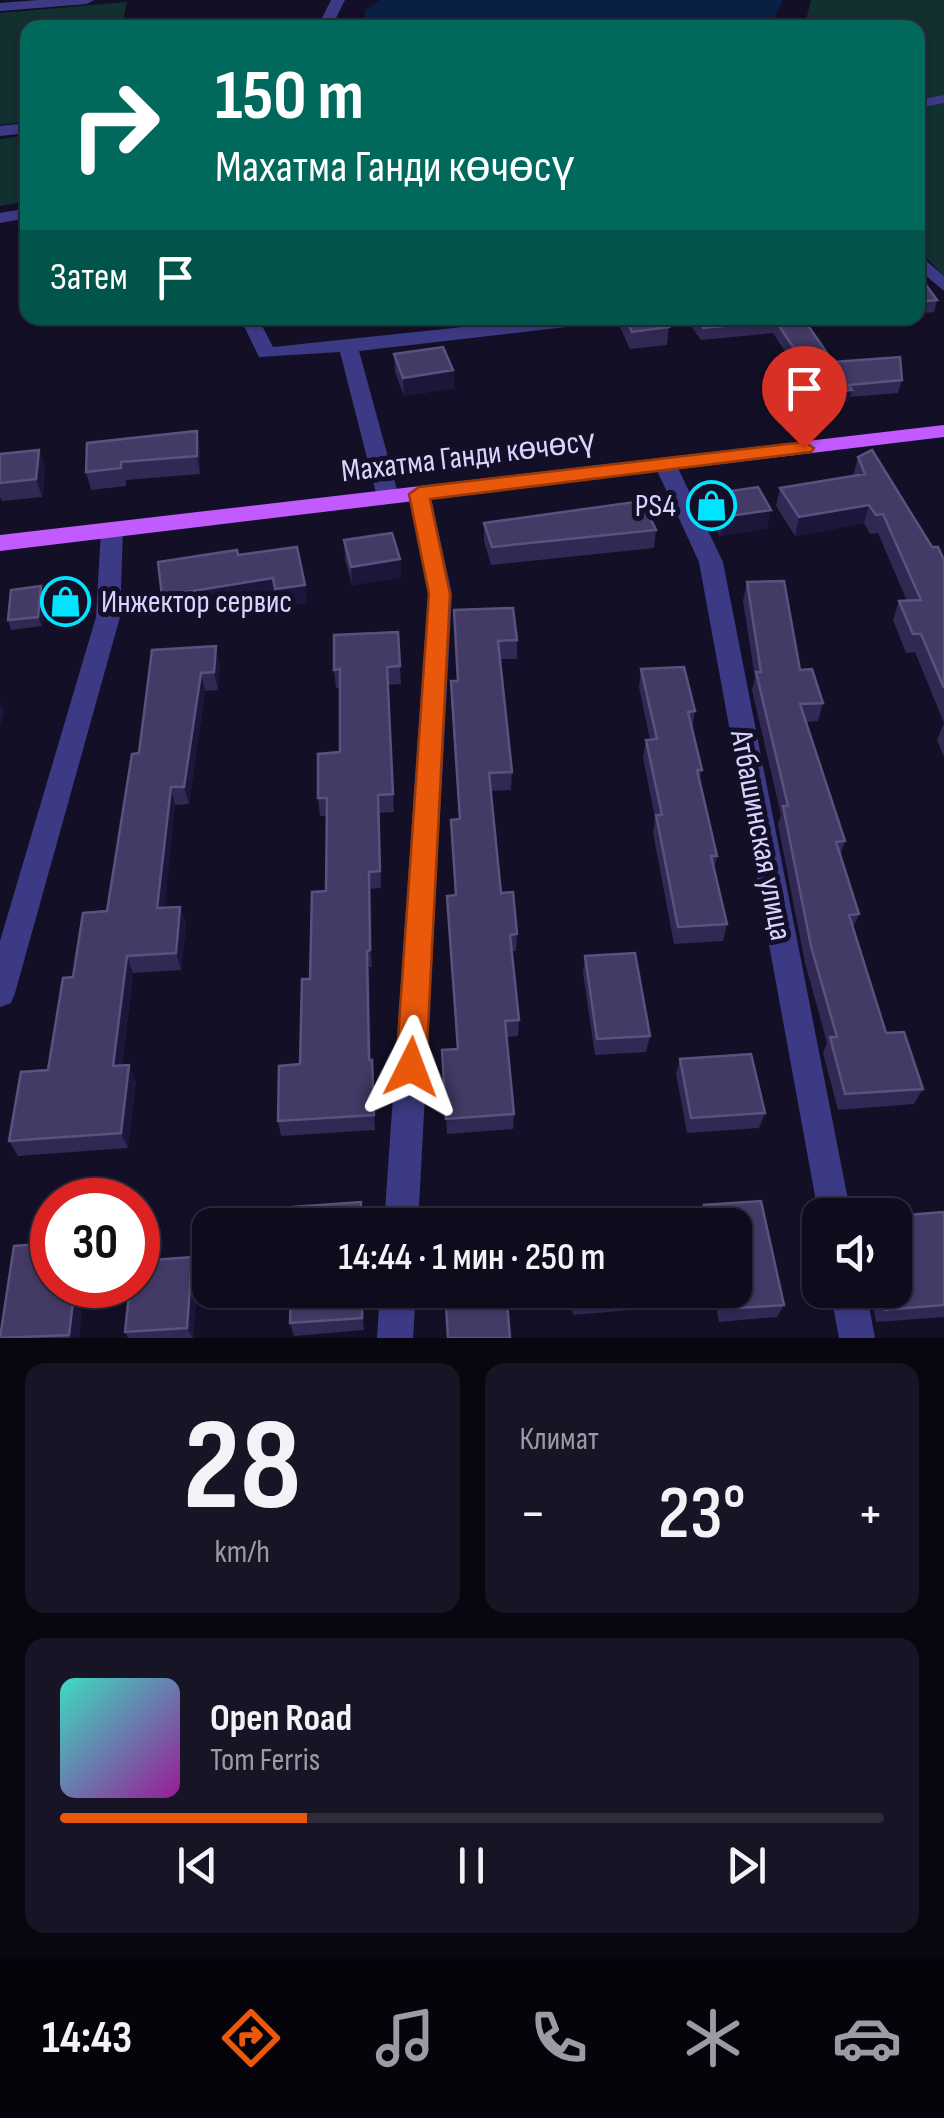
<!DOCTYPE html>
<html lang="ru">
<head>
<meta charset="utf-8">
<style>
	:root { --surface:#0e0b1c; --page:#171425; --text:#f1f3f6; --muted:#9b9ba3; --line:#2e2b3b; --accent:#ea580c }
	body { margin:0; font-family:"Sofia Sans Condensed",sans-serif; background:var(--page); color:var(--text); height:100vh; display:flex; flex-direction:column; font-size:38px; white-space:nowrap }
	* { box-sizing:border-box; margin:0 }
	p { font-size:32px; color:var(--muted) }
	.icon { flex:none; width:55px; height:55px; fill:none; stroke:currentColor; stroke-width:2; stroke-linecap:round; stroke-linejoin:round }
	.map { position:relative; height:1338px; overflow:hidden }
	.panel { display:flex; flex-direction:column; gap:25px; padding:25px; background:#08060f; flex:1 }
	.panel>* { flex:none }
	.guide { position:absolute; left:20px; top:20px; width:905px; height:305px; border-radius:20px; box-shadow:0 2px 8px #0004,0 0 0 2px var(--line); background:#00695c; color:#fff; overflow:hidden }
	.tools { position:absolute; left:802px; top:1198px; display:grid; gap:20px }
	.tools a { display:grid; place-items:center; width:110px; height:110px; border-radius:20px; background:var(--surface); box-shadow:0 2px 8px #0004,0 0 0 2px var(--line); font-size:50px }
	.speed { position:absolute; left:30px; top:1178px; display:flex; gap:20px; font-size:50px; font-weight:700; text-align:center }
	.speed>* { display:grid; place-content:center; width:130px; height:130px; border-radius:50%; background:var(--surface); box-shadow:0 2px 8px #0004,0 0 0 2px var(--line); line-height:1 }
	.speed .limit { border:15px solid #d22; background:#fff; color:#111 }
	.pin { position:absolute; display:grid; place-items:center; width:85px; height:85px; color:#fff; margin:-102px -42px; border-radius:50% 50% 50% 0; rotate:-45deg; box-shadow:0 0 10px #0007 }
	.pin .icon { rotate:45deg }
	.me { position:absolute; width:110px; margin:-55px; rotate:3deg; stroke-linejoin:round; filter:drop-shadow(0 0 8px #0008) }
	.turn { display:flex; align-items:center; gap:35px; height:210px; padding:0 30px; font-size:45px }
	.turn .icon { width:130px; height:130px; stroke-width:2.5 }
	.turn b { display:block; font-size:70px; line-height:85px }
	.then { display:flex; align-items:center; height:95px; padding:0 30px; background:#0003; gap:20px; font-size:38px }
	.big { font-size:75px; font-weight:600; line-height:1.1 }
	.panel .widget { flex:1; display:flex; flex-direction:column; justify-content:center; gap:15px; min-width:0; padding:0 35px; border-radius:20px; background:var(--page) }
	.panel .dial { align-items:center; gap:0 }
	.dial b { font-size:130px; line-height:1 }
	.song { display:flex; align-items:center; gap:30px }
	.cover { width:120px; height:120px; border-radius:15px; background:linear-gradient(135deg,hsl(170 70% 55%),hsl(300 70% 35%)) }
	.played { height:10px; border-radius:5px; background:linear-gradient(90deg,var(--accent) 30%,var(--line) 30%) }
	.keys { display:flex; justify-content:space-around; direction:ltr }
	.heat { display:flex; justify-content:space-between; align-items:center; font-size:55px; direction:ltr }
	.panel .tiles { flex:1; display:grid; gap:25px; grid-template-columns:1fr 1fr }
	.widget:last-child { grid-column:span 2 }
	.trip { position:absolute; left:192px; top:1208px; width:560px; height:100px; border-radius:20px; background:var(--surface); box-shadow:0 2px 8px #0004,0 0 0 2px var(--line); font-weight:600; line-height:100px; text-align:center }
	.tab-bar { display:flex; height:160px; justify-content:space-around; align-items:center; background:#06040b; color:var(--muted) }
	.tab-bar .icon { width:70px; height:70px }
	.tab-bar .active { color:var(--accent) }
	.tab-bar b { font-size:45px; color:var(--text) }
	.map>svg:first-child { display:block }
	.green { fill:#12302f }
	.water { fill:#0a1f44 }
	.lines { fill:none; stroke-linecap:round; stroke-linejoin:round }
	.street { fill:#3d3a85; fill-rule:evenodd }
	.primary { fill:#c25bff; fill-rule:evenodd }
	.wall { fill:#312854 }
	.shaded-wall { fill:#1d163a }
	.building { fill:#433a66; stroke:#5a527e; stroke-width:2.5 }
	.route { fill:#ea580c; stroke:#983908; stroke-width:2.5 }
	.labels { text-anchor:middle; stroke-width:10; stroke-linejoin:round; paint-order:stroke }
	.street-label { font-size:32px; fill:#d9d4ff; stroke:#130f26 }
	.poi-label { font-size:32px; fill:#d9d4ff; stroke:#130f26; text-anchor:end }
</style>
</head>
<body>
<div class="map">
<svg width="944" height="1338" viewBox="0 0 944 1338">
	<rect width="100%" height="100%" fill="#130f26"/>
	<path class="green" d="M 811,0 L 944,0 L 944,276 L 918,249 L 918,28 L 804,28 Z
		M 127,2 L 122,27 L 28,28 L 27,122 L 0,125 L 0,13 Z
		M 27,135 L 27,201 L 0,206 L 0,139 Z"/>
	<path class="water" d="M 380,0 L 783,0 L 770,27 L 362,27 L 365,10 Z"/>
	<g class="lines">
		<path class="street" d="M 38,0 L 94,0 L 87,4 L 0,11 L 0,3 Z
			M 331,0 L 345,0 L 331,28 L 317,28 Z
			M 944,95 L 944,103 L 918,108 L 918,100 Z
			M 28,123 L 28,133 L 0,136 L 0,126 Z
			M 28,208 L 28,218 L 0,223 L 0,213 Z
			M 918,254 L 944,276 L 944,291 L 918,269 Z
			M 240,318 L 258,318 L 273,347 L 547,318 L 601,318 L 592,324 L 359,351 L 399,497 L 388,504 L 377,497 L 340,352 L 259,357 Z
			M 665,457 L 676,464 L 723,562 L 851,1215 L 820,1215 L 820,1223 L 699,562 L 654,464 Z
			M 419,486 L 430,493 L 452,594 L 418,1225 L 384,1225 L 428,594 L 408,493 Z
			M 112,523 L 123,530 L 120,617 L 15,993 L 11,1003 L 0,1007 L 0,941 L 96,617 L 101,530 Z
			M 380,1290 L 416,1290 L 413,1338 L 377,1338 Z
			M 830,1290 L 866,1290 L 875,1338 L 839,1338 Z"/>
		<path class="primary" d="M 944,425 L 944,437 L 0,551 L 0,535 Z"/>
	</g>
	<path class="wall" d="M 918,274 L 937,300 L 934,312 L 918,314 Z
		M 619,318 L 664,318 L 669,327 L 667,345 L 630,349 L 619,325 Z
		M 685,318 L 889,318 L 809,326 L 833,362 L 902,380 L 898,393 L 850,397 L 849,402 L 820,406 L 773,333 L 701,340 Z
		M 394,354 L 453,370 L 454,388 L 404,396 L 395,372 Z
		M 87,443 L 200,449 L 200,474 L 126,480 L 126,486 L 91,490 L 86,472 Z
		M 39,450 L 45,468 L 42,497 L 2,501 L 0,497 L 0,454 Z
		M 858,457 L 944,560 L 944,723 L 915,652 L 906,653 L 893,620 L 899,601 L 907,601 L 878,533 L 870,534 L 864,523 L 795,536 L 776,506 L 780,488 L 853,476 Z
		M 711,494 L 767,528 L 720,536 L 708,513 Z
		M 484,523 L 656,530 L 654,548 L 491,565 L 484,541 Z
		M 344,540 L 400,559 L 401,577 L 352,585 L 345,559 Z
		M 747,582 L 800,670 L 823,703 L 818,721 L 806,722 L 845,841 L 840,856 L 859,914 L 853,928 L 886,1033 L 923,1089 L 914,1104 L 838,1110 L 823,1053 L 827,1043 L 805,963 L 778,824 L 781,815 L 752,690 L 755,678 L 743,601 Z
		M 41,586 L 44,596 L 42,626 L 11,630 L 8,620 Z
		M 454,610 L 517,640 L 517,659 L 500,659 L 512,772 L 511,790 L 491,791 L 501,893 L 517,934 L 516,951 L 512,951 L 519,1020 L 518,1036 L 507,1037 L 514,1114 L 513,1129 L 447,1134 L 442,1050 L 457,1050 L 448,913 L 455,896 L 451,820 L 459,819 L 451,699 L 451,681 L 457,681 Z
		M 398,632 L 401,684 L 388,685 L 394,812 L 379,813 L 381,888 L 371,889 L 372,967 L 369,967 L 371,1060 L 374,1076 L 375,1130 L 281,1136 L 278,1121 L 300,1064 L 310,979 L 326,891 L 326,816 L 320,816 L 318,798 L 340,752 L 340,688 L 336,688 L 334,670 Z
		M 152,650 L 220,665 L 218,690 L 205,691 L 189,804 L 175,805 L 164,908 L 180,907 L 186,924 L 181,970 L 133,973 L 122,1066 L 136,1081 L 128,1148 L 18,1156 L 9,1141 L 48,1070 L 73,977 L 107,911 L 139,753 Z
		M 641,669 L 695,711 L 692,728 L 702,770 L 699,781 L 717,856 L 714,869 L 727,924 L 723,941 L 674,944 L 653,833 L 655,817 L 643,758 L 646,740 L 650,740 L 639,687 Z
		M 944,723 L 944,757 L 937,740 Z
		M 585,956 L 650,1036 L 646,1052 L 595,1055 L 583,973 Z
		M 680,1059 L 765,1113 L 759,1128 L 687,1133 L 676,1074 Z
		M 761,1201 L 784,1305 L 777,1317 L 719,1322 L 713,1290 L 735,1290 L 735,1225 L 701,1225 L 700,1219 L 704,1205 Z
		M 944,1212 L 944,1317 L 876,1322 L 870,1290 L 895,1290 Z
		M 14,1246 L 79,1338 L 0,1338 Z
		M 192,1257 L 198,1270 L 193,1338 L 128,1338 L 125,1332 Z
		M 291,1290 L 364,1290 L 364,1330 L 294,1336 L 290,1323 Z
		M 570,1290 L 659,1290 L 659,1296 L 655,1308 L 573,1315 Z"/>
	<path class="shaded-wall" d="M 453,370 L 454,388 L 404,396 L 403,378 Z
		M 852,390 L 849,402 L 820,406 L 823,393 Z
		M 197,431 L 200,449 L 200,474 L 197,456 Z
		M 39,450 L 45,468 L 42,497 L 36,479 Z
		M 869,505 L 864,523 L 795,536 L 799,517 Z
		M 771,510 L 767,528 L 720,536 L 723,517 Z
		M 400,559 L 401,577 L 352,585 L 351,567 Z
		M 273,578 L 276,596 L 166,614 L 162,596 Z
		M 305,585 L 307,603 L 278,607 L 275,589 Z
		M 41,586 L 44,596 L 42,626 L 38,617 Z
		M 216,646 L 220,665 L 218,690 L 214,672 Z
		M 201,673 L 205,691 L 189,804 L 184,787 Z
		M 0,702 L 4,713 L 0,726 Z
		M 171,787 L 175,805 L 163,925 L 157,908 Z
		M 369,872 L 371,889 L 372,967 L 370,950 Z
		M 180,907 L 186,924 L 181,970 L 176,953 Z
		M 367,951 L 369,967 L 371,1076 L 369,1060 Z
		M 127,956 L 133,973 L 120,1082 L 113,1066 Z
		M 372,1060 L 374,1076 L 375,1130 L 374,1115 Z
		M 129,1065 L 136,1081 L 128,1148 L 121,1133 Z
		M 192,1257 L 198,1270 L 193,1338 L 187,1328 Z
		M 75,1285 L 85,1285 L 79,1338 L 71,1338 L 69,1335 Z
		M 362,1290 L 364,1290 L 364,1330 L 362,1318 Z"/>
	<path class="building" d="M 918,274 L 937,300 L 918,302 Z
		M 625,318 L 664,318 L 669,327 L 632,332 Z
		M 696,318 L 803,318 L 833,362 L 900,357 L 902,380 L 849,385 L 852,390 L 823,393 L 776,321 L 703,328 Z
		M 443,347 L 453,370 L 403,378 L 394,354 Z
		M 197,431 L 197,456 L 121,462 L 121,468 L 86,472 L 87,443 Z
		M 39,450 L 36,479 L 0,483 L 0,454 Z
		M 872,450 L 932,547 L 938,547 L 944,560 L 944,688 L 921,634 L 913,634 L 899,601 L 921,600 L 883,514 L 876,515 L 869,505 L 799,517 L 780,488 L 865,474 L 858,457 Z
		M 758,487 L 771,510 L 723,517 L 711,494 Z
		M 642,501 L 656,530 L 492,547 L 484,523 Z
		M 392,533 L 400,559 L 351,567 L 344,540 Z
		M 297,547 L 305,585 L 275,589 L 273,578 L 162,596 L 158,562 L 237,550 L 238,555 Z
		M 784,581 L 800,670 L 812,669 L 823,703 L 800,704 L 845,841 L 836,842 L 859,914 L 849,915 L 886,1033 L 904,1032 L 923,1089 L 845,1094 L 830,1037 L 837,1037 L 811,946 L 783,806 L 788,806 L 756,672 L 761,672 L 747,582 Z
		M 41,586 L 38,617 L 8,620 L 11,590 Z
		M 513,608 L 517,640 L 498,641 L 512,772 L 489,773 L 501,893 L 513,892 L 517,934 L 510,935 L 519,1020 L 505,1021 L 514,1114 L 446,1119 L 442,1050 L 458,1049 L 447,896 L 456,895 L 451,820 L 460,819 L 451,681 L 458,681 L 454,610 Z
		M 398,632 L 400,666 L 387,667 L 393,794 L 378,795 L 380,871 L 369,872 L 370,950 L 367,951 L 369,1060 L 372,1060 L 374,1115 L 278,1121 L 279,1066 L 300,1064 L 302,979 L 310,979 L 312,892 L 326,891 L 327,798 L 318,798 L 318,754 L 340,752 L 340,669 L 334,670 L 334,635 Z
		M 216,646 L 214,672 L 201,673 L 184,787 L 171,787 L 157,908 L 180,907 L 176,953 L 127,956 L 113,1066 L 129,1065 L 121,1133 L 9,1141 L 21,1072 L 48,1070 L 63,978 L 73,977 L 83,913 L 107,911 L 132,754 L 139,753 L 152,650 Z
		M 684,667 L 695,711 L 688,712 L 702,770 L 697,770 L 717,856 L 711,856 L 727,924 L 678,927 L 656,815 L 662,815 L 646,740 L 657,739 L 641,669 Z
		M 635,953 L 650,1036 L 597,1039 L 585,956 Z
		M 751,1054 L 765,1113 L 691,1118 L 680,1059 Z
		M 761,1201 L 784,1305 L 724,1309 L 720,1290 L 735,1290 L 735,1225 L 708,1225 L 704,1205 Z
		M 361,1202 L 361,1225 L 293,1225 L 293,1207 Z
		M 944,1212 L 944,1305 L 885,1310 L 881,1290 L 895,1290 L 895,1216 Z
		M 52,1243 L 52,1285 L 75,1285 L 69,1335 L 0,1338 L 14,1246 Z
		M 192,1257 L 187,1328 L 125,1332 L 130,1285 L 138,1285 L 138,1261 Z
		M 291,1290 L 362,1290 L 362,1318 L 290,1323 Z
		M 445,1290 L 506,1290 L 510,1338 L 448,1338 Z
		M 574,1290 L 659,1290 L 659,1296 L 575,1302 Z"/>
	<path class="route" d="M 804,442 L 814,448 L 811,452 L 430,499 L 450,594 L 426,1067 L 421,1077 L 411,1081 L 401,1077 L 396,1067 L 429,594 L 409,494 L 419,487 Z"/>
	<defs>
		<symbol id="shop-ring" viewBox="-11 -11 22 22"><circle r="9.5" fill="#130f26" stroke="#00e5ff" stroke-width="1.5"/><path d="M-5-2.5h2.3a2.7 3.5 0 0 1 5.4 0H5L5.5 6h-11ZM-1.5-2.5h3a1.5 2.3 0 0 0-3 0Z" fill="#00e5ff"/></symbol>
	</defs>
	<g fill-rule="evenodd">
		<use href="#shop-ring" x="684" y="478" width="55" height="55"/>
		<use href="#shop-ring" x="38" y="574" width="55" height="55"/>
	</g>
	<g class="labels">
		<g class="street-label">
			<text transform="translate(468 455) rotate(-7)" y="11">Махатма Ганди көчөсү</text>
			<text transform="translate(762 835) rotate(79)" y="11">Атбашинская улица</text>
		</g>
		<g class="poi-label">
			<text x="676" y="516">PS4</text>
			<text x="101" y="612" text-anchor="start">Инжектор сервис</text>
		</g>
	</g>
</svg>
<div class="tools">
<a><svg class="icon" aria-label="sound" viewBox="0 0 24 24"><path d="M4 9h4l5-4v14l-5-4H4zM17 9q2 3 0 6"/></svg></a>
</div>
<div class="speed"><div class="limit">30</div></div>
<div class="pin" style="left:804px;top:448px;background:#d93025"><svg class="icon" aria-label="arrive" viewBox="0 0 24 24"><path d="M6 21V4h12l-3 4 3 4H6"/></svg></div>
<svg class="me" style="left:411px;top:1067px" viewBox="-20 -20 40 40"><path d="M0-17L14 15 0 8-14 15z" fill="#ea580c" stroke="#fff" stroke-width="4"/></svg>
<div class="trip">14:44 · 1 мин · 250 m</div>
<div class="guide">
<div class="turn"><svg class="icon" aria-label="right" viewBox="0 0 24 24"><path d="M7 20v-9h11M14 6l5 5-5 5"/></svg><div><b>150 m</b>Махатма Ганди көчөсү</div></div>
<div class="then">Затем<svg class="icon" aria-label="arrive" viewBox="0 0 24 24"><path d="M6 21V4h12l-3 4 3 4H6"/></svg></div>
</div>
</div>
<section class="panel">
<div class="tiles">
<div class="widget dial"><b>28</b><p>km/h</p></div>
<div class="widget"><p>Климат</p>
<div class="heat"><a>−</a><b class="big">23°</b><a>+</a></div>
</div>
<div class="widget">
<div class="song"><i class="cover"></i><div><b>Open Road</b><p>Tom Ferris</p></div></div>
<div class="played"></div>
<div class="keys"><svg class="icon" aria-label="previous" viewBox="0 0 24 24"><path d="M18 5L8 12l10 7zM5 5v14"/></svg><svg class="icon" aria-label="pause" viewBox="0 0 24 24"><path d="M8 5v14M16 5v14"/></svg><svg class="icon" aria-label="next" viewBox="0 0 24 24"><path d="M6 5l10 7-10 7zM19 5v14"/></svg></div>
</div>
</div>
</section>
<nav class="tab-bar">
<b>14:43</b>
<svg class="icon active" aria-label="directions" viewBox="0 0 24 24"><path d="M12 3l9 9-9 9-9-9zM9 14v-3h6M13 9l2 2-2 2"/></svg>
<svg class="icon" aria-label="music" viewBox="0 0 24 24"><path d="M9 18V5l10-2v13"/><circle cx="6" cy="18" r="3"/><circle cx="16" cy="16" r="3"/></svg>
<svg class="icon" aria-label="phone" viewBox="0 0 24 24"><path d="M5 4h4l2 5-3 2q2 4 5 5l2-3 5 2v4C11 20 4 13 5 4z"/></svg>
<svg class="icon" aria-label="climate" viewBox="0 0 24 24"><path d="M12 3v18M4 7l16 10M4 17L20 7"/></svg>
<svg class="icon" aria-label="car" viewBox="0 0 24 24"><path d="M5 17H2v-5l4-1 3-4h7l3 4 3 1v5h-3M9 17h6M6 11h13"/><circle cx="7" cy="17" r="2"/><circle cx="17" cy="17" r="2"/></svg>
</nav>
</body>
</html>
